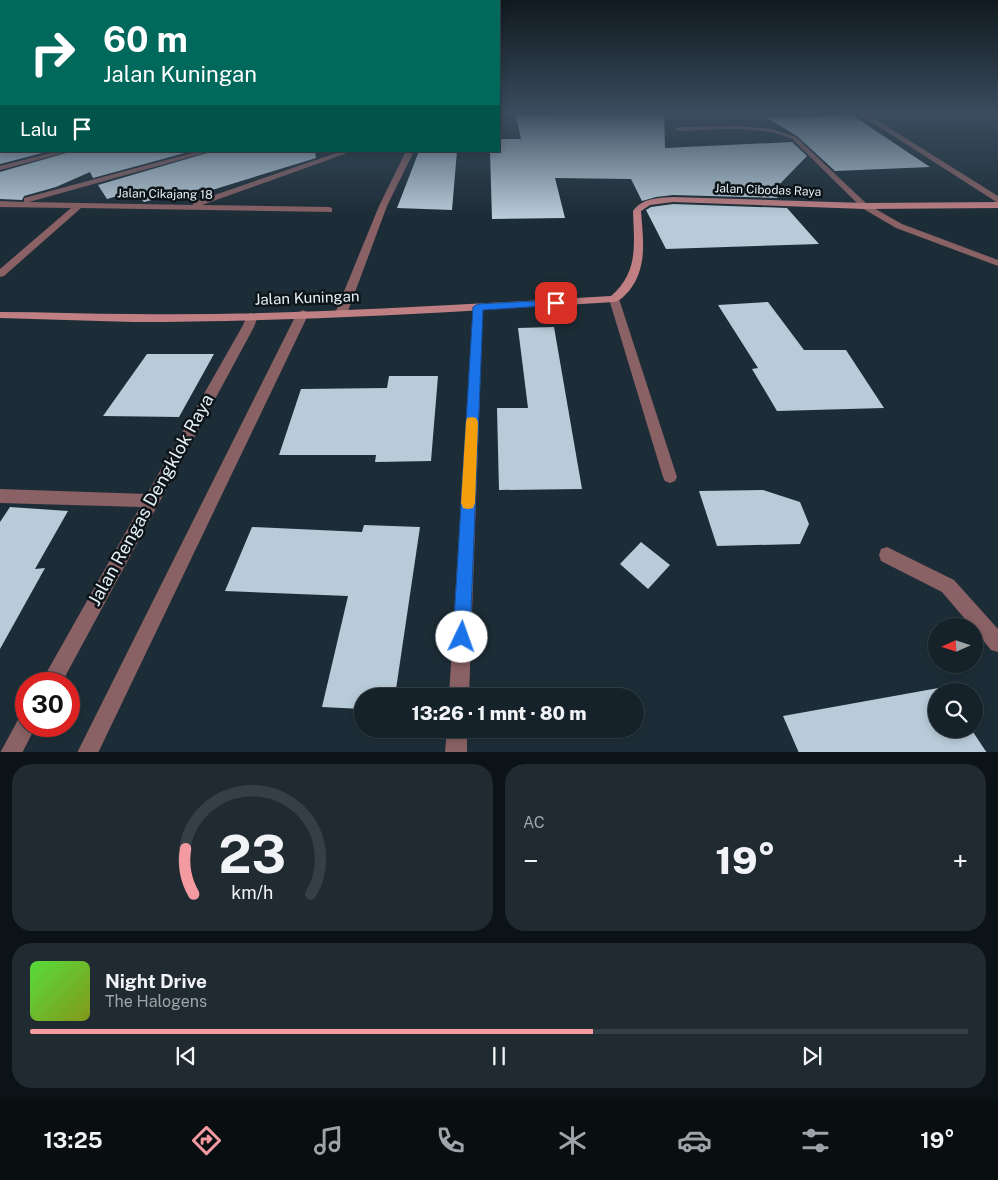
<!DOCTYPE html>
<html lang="id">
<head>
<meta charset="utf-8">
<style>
	:root { --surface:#162229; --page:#1f2a31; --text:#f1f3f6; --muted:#9ea4a8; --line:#353f46; --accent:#f49aa1 }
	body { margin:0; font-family:"Public Sans",sans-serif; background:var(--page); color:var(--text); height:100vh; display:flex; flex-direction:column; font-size:19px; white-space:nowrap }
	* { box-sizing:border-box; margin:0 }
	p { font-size:16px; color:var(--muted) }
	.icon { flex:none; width:28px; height:28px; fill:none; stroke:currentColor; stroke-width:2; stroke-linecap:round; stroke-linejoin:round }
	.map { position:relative; height:752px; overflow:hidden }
	.drawer { display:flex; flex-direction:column; gap:12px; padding:12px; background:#0c1317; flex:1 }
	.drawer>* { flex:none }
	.hud { position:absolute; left:0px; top:0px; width:500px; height:152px; box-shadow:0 2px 8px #0003,0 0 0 1px var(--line); background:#00695c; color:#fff; overflow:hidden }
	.needle { width:32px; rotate:267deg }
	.tools { position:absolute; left:928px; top:618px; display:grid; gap:10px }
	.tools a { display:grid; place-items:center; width:55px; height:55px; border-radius:50%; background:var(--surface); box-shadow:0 2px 8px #0003,0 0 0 1px var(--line); font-size:25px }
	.speed { position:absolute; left:15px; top:672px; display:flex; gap:10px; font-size:25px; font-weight:700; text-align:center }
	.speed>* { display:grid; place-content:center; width:65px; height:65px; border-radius:50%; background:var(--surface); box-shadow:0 2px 8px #0003,0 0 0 1px var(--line); line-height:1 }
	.speed .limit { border:8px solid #d22; background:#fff; color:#111 }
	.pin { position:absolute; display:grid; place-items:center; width:42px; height:42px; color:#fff; margin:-21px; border-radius:10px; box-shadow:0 2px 8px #0006 }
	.me { position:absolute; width:55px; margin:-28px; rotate:3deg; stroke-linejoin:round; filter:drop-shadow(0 0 4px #0008) }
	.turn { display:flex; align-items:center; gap:18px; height:105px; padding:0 20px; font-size:22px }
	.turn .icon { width:65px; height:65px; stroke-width:2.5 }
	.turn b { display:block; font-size:35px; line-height:42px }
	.then { display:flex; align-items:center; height:48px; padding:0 20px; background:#0003; gap:10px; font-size:19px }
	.big { font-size:38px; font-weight:800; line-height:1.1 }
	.drawer .tile { flex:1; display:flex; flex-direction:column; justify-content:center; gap:8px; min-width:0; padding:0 18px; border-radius:20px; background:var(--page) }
	.drawer .dial { align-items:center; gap:0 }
	.dial svg { height:130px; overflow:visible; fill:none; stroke:var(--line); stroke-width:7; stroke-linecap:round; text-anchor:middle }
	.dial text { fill:var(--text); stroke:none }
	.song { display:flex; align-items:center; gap:15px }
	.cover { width:60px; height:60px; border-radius:8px; background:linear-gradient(135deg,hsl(110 70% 55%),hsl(70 70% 35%)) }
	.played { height:5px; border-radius:2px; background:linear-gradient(90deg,var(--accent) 60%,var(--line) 60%) }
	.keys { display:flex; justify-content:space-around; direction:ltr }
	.heat { display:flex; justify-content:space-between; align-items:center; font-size:28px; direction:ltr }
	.drawer .tiles { flex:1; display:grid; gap:12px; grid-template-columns:1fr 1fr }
	.tile:last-child { grid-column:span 2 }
	.trip { position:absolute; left:354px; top:688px; width:290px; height:50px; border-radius:25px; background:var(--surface); box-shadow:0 2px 8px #0003,0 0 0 1px var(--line); font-weight:800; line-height:50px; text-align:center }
	.menu { display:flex; height:80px; justify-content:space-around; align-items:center; background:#090e10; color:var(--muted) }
	.menu .icon { width:35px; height:35px }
	.menu .current { color:var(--accent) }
	.menu b { font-size:22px; color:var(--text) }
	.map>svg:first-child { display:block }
	.building { fill:#b7cbd8 }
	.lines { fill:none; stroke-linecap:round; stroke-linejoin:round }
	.lane { fill:#8a6164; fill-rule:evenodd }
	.street { fill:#8a6164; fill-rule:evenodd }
	.secondary { fill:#bf7f83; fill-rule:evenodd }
	.route { fill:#1a73e8; stroke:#114b97 }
	.slow { fill:#f59e0b }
	.labels { text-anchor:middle; stroke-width:5; stroke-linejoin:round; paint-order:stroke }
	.far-street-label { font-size:12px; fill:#e5eff6; stroke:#0d1519 }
	.street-label { font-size:15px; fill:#e5eff6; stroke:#0d1519 }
	.near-street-label { font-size:18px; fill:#e5eff6; stroke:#0d1519 }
</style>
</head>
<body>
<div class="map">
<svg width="998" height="753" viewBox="0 0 998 753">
	<rect width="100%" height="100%" fill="#1d2d37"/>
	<path class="building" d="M 591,112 L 664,112 L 665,148 L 792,142 L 807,156 L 772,192 L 778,198 L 673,195 L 656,197 L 642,201 L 631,179 L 555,178 L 565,218 L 492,219 L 490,151 L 499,151 L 499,139 L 521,139 L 516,116 L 592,115 Z
		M 852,115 L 930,167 L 835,171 L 797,136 L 767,118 Z
		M 0,151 L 50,151 L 0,164 Z
		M 73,151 L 192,151 L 93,178 L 90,172 L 56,187 L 24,196 L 22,200 L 0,199 L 0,172 Z
		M 214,151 L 315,151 L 316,158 L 173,202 L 168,196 L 144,202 L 134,191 L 107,199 L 98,185 Z
		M 419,151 L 457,151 L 452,210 L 397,208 Z
		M 673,204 L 787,208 L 819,244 L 666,249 L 646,210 L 651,207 Z
		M 768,302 L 804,350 L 846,350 L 884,408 L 777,411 L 752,369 L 758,368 L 718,305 Z
		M 554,327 L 582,489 L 499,490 L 497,408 L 528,408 L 518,328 Z
		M 147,354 L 214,354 L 179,417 L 103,416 Z
		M 389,376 L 438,376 L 431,461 L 375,462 L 376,455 L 279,455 L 301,389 L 387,388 Z
		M 763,490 L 800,502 L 809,524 L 800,544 L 717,546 L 699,491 Z
		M 10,507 L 68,511 L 35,569 L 45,568 L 0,649 L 0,522 Z
		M 364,525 L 420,527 L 395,696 L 362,696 L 362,709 L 322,707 L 348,596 L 225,591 L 252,527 L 362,532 Z
		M 641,542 L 670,565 L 648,589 L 620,564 Z
		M 944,687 L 947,691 L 936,691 L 936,729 L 971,729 L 987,753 L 799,753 L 783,716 Z"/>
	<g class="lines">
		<path class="lane" d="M 865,203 L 902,224 L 998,260 L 998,266 L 896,228 L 862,208 L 862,204 Z"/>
		<path class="street" d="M 856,112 L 864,112 L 998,196 L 998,203 Z
			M 739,126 L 772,129 L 796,137 L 869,206 L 862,208 L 792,139 C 758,124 714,130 678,131 L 675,129 L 678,127 Z
			M 58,151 L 71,151 L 0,170 L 0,166 Z
			M 200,151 L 212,151 L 29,202 L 193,205 L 194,202 L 342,151 L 353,151 L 202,205 L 329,207 L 332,208 L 332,212 L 81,208 L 4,276 L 0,277 L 0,269 L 71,208 L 0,207 L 0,201 L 24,202 L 24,198 Z
			M 406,151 L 414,151 L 387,206 L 348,311 L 342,314 L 338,313 L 336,311 L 379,206 Z
			M 614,296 L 619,299 L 677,477 L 675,481 L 670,483 L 665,481 L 663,477 L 609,299 Z
			M 478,304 L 483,307 L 469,696 L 449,696 L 473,307 Z
			M 303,310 L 309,313 L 98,753 L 77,753 L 297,313 Z
			M 252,313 L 258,316 L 254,327 L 61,684 L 40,684 L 140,507 L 0,503 L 0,489 L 147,494 L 242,327 L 248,314 Z
			M 887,547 L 954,580 L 998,629 L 998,652 L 991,650 L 974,629 L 974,626 L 971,626 L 942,592 L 881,561 L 879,555 L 881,549 Z
			M 26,715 L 26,726 L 36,726 L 22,753 L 0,753 L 19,718 Z
			M 447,729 L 467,729 L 467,753 L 445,753 Z"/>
		<path class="secondary" d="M 673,197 L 865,203 L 998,202 L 998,208 L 865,209 L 673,202 L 650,205 L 641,211 C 643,239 648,267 629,291 C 625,295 620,301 614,302 C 454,312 293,322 133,322 C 88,321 44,319 0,318 L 0,312 C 44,312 88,314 132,314 C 292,316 452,305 611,296 C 639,272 634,244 633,211 C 642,198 658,198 673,197 Z"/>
	</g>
	<linearGradient id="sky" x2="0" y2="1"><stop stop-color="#10191e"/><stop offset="0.52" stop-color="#3a4c5e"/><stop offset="1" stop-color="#3a4c5e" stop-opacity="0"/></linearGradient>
	<rect width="998" height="217" fill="url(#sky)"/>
	<path class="route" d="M 556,300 L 559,301 L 559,305 L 483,310 L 470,637 L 467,643 L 462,646 L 456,643 L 453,637 L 473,307 L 478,304 Z"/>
	<path class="slow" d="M 472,417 L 476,418 L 478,422 L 475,503 L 473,508 L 468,509 L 463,508 L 461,503 L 466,422 L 467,418 Z"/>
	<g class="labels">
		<g class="far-street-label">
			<text transform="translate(768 190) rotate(2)" y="4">Jalan Cibodas Raya</text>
			<text transform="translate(165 194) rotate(1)" y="4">Jalan Cikajang 18</text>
		</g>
		<g class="street-label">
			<text transform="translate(307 298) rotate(-2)" y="5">Jalan Kuningan</text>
		</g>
		<g class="near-street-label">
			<text transform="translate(151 500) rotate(-61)" y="6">Jalan Rengas Dengklok Raya</text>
		</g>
	</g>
</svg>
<div class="tools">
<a><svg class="needle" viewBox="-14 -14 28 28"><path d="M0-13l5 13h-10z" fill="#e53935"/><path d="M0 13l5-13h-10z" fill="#9ea4a8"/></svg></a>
<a><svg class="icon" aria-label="search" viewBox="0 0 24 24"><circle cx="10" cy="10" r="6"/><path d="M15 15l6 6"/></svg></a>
</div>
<div class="speed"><div class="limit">30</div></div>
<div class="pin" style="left:556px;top:303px;background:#d93025"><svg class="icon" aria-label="arrive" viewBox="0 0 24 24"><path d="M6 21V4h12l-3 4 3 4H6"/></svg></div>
<svg class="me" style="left:462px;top:637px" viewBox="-20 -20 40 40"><circle r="19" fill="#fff"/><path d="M0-13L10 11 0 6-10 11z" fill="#1a73e8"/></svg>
<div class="trip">13:26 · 1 mnt · 80 m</div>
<div class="hud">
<div class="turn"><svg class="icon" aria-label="right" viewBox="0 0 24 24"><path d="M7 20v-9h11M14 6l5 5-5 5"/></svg><div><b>60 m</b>Jalan Kuningan</div></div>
<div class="then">Lalu<svg class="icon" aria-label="arrive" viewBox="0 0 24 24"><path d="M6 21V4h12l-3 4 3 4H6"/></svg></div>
</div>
</div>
<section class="drawer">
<div class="tiles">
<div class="tile dial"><svg viewBox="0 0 100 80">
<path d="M14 69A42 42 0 1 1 86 69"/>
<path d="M14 69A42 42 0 0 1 9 41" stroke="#f49aa1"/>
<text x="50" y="56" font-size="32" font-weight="700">23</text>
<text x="50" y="72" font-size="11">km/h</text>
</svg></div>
<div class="tile"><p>AC</p>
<div class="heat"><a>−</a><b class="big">19°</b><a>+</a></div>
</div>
<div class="tile">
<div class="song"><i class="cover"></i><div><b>Night Drive</b><p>The Halogens</p></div></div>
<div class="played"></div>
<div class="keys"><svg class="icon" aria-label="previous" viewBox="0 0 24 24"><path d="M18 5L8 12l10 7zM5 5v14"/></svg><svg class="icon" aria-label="pause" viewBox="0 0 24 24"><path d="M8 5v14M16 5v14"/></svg><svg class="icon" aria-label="next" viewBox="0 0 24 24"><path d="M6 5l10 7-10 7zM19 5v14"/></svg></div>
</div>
</div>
</section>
<nav class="menu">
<b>13:25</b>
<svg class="icon current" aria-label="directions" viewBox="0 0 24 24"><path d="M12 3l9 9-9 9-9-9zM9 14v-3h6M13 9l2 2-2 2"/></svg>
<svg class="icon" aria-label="music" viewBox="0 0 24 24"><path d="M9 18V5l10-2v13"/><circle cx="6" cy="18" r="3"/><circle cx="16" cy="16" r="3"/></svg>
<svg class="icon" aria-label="phone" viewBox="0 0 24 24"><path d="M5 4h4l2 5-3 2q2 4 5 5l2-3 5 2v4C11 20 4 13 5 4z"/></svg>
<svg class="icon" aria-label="climate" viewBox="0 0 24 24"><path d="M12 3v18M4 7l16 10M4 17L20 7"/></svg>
<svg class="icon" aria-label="car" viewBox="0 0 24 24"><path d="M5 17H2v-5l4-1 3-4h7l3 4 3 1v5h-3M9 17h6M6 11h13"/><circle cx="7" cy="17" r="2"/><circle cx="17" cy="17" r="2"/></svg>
<svg class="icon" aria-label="filters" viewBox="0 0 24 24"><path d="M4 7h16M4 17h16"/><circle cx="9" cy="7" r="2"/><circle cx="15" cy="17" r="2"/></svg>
<b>19°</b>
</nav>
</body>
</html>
